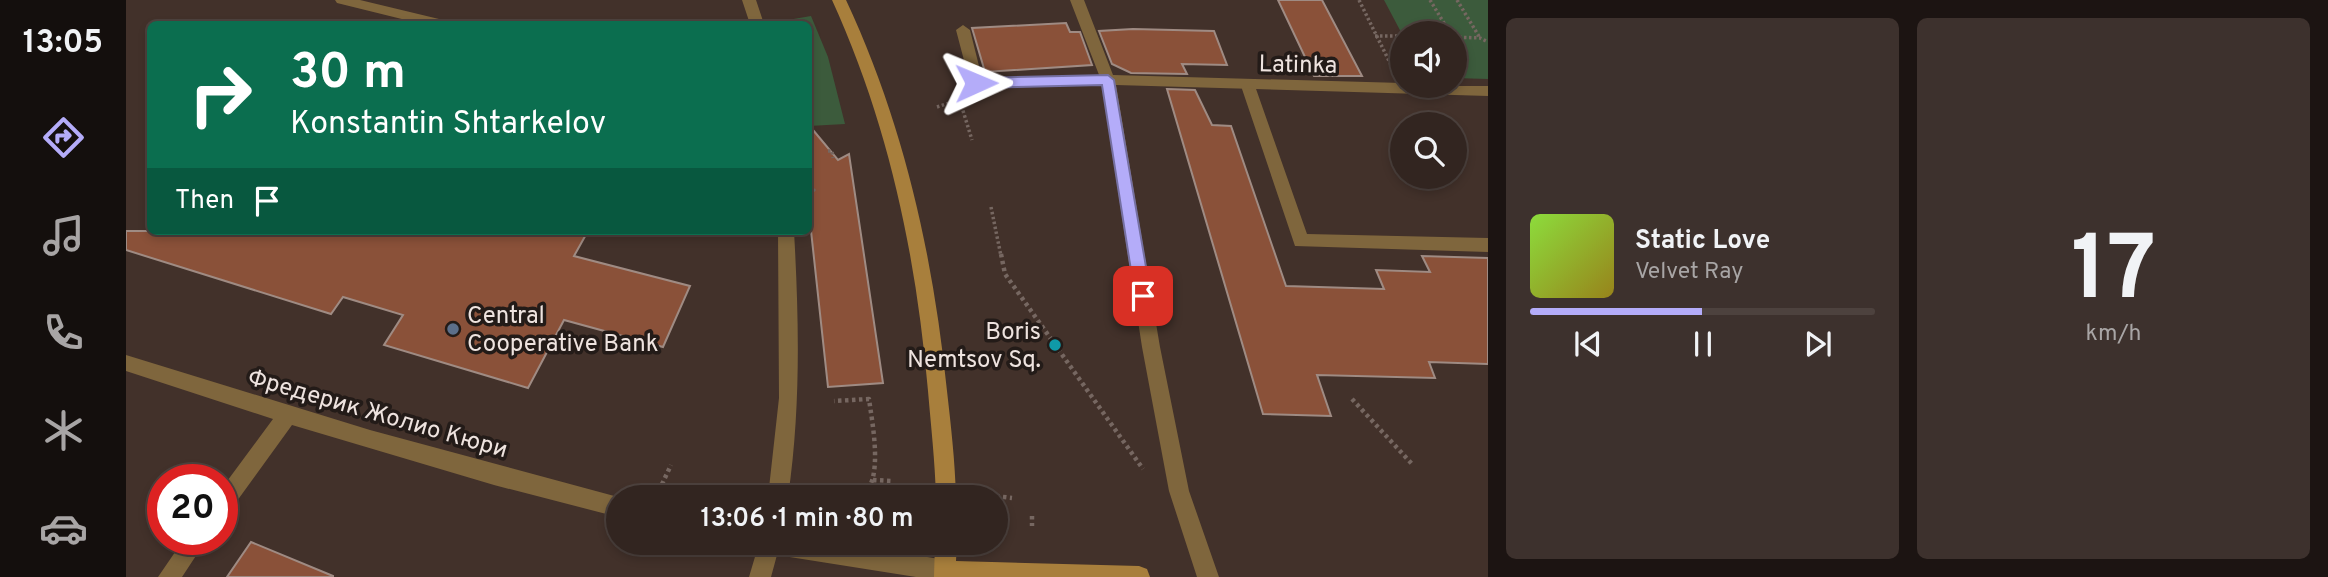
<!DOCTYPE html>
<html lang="en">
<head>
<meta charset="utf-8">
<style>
	:root { --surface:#322520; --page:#3d312d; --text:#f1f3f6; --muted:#a8a5a5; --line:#4d423e; --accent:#b4acf9 }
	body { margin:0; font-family:Overpass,sans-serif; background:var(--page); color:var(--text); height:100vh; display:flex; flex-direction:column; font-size:26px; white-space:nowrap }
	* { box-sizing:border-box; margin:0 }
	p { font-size:23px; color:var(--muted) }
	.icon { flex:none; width:38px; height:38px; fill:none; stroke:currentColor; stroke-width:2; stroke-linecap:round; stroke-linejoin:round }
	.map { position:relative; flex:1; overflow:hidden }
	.panel { display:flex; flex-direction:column; gap:18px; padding:18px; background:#1c1412; width:840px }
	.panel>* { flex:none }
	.top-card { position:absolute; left:21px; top:21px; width:665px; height:214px; border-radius:10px; box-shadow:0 4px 10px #0003,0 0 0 2px var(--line); background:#0b6e4f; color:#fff; overflow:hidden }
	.controls { position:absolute; left:1264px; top:21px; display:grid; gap:14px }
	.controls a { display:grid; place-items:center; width:77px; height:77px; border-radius:50%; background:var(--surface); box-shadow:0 4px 10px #0003,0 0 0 2px var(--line); font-size:35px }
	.speed { position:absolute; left:21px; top:464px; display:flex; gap:14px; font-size:35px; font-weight:700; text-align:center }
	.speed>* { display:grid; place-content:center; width:91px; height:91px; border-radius:50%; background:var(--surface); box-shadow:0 4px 10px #0003,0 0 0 2px var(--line); line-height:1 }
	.speed .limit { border:10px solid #d22; background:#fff; color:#111 }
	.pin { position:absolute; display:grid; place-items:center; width:60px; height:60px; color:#fff; margin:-30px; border-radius:14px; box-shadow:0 4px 10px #0006 }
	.me { position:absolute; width:77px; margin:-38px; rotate:89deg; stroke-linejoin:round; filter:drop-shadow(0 0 5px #0008) }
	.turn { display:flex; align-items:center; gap:24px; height:147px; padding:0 28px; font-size:32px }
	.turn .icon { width:91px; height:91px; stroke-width:2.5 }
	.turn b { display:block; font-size:49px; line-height:60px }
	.then { display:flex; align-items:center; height:66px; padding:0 28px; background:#0003; gap:14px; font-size:26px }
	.panel .card { flex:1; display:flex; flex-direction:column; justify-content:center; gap:10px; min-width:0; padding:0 24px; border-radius:10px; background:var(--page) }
	.panel .dial { align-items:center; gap:0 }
	.dial b { font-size:91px; line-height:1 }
	.song { display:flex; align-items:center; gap:21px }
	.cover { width:84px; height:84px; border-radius:10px; background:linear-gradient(135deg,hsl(90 70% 55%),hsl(50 70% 35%)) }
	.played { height:7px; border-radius:4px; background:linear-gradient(90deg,var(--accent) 50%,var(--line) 50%) }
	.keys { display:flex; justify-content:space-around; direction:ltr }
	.panel .tiles { flex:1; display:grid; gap:18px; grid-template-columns:repeat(2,1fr) }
	.trip { position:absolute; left:480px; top:485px; width:402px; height:70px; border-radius:35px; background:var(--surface); box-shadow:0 4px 10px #0003,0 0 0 2px var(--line); font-weight:600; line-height:70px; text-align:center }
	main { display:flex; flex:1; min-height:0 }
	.dock { display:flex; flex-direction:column; width:126px; justify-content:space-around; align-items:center; background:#140f0d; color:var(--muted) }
	.dock .icon { width:49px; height:49px }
	.dock .selected { color:var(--accent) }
	.dock b { font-size:32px; color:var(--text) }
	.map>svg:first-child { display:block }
	.green { fill:#3c5b3c }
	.building { fill:#8a5139; stroke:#9f8b83; stroke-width:2 }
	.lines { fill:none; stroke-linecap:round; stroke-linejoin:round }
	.path-far1 { stroke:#766761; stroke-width:3.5; stroke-dasharray:2.5 2.5; stroke-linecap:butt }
	.path { stroke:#766761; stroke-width:4.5; stroke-dasharray:3.5 3.5; stroke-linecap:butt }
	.lane { fill:#7f663d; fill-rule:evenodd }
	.street { fill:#7f663d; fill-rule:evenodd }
	.secondary { fill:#a87f3c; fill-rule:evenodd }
	.route { fill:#b4acf9; stroke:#7570a2; stroke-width:2 }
	.service-dot { fill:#5c6f8a; stroke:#231b18; stroke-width:2.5 }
	.culture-dot { fill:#0f9aa8; stroke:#231b18; stroke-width:2.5 }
	.labels { text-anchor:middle; stroke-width:7; stroke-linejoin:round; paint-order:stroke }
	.street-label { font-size:24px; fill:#eee3df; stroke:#231b18 }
	.poi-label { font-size:24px; fill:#eee3df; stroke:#231b18; text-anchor:start }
</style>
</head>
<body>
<main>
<nav class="dock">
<b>13:05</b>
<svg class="icon selected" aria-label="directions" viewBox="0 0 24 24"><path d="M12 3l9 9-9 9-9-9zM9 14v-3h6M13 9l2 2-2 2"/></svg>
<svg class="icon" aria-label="music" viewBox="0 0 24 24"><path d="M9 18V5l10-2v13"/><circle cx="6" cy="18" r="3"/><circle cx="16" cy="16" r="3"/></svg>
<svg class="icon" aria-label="phone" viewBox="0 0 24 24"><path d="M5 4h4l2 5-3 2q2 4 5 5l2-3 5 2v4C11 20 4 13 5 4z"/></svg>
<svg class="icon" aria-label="climate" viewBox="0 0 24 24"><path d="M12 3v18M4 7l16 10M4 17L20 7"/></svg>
<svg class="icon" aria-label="car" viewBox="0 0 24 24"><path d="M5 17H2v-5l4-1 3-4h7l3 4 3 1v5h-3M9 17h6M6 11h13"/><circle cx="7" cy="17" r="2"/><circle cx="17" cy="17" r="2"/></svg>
</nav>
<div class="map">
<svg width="1362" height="577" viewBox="0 0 1362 577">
	<rect width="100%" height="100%" fill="#42312a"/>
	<path class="green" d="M 1258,0 L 1362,0 L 1362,79 L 1328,78 L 1328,33 L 1276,34 Z
		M 685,16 L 702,57 L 719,124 L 683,126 L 682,24 L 651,24 L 650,22 Z"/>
	<path class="building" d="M 1152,0 L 1196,0 L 1236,76 L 1188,76 Z
		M 940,23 L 944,32 L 954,32 L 966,65 L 859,72 L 846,28 Z
		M 1007,29 L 1088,31 L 1101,65 L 1056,64 L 1061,74 L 1005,73 L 986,64 L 973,31 Z
		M 1041,89 L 1069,90 L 1086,125 L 1105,126 L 1160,286 L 1258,289 L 1250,270 L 1304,272 L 1296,256 L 1362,258 L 1362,364 L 1303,362 L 1309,378 L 1191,375 L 1205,416 L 1137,414 Z
		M 682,124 L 712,160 L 723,154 L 757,383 L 702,387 L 682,203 Z
		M 0,231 L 462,231 L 448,256 L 564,286 L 537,347 L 438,320 L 402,388 L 258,345 L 277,315 L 217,297 L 205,314 L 0,250 Z
		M 125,542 L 207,576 L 207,577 L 101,577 Z"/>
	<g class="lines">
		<path class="path-far1" d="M 1233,0 L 1265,65
			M 1304,0 L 1324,33
			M 1331,0 L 1354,38
			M 1249,36 L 1276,36
			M 1328,37 L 1354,38 L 1362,42
			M 834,101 L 846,140
			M 811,107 L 832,100
			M 702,151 L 706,151 L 707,158
			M 682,187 L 688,190 L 687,187
			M 865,207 L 875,256"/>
		<path class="path" d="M 875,254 L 879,274 L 1017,469
			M 1226,399 L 1286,464
			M 747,480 L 766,481
			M 689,493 L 734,496 C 759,485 746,422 743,399 L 708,401
			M 870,496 L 886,498
			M 530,497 L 545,465
			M 906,516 L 906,526"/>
		<path class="lane" d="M 837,25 L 844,30 L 856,78 L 982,75 L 989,80 L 982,85 L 845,87 L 830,30 Z
			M 1122,81 L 1129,86 L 1181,234 L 1362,238 L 1362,252 L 1169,246 L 1115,86 Z"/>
		<path class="street" d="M 209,0 L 234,0 L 313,19 L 320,24 L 296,24 L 211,3 Z
			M 616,0 L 630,0 L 638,24 L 624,24 Z
			M 944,0 L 958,0 L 987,75 L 1276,83 L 1276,86 L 1362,86 L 1362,96 L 990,85 L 1034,347 L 1063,491 L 1093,577 L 1071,577 L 1043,491 L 1016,347 L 975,80 Z
			M 652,231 L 668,231 C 673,320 675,408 662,497 L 642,497 L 653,398 Z
			M 0,355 L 244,430 L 492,497 L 492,517 L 368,485 L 166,425 L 103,512 L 96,515 L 96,488 L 147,419 L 0,371 Z
			M 58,539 L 81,539 L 56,577 L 32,577 Z
			M 627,542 L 707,542 L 820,560 L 828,563 L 831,571 L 828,577 L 790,577 L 651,555 L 645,577 L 623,577 L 631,550 Z"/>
		<path class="secondary" d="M 706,0 L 720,0 C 778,124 807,255 821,391 C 825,426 829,461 830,497 L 810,497 C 809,462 805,426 802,391 C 790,255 763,125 706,0 Z
			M 809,542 L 831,542 L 830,561 L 1013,566 L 1021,569 L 1024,577 L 808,577 Z"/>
	</g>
	<path class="route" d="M 982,75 L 988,80 L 1025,296 L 1023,301 L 1011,301 L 1009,296 L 976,85 L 850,88 L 844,83 L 850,78 Z"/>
	<circle class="service-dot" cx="327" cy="329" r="7"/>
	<circle class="culture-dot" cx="929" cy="345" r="7"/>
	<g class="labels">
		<g class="street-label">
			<text transform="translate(1172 64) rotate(1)" y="8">Latinka</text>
			<text transform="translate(252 413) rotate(16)" y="8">Фредерик Жолио Кюри</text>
		</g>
		<g class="poi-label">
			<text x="341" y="323">Central<tspan x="341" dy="28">Cooperative Bank</tspan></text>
			<text x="915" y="339" text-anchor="end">Boris<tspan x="915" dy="28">Nemtsov Sq.</tspan></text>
		</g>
	</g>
</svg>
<div class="controls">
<a><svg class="icon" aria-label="sound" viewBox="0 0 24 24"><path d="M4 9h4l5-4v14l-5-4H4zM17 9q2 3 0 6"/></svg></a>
<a><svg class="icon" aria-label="search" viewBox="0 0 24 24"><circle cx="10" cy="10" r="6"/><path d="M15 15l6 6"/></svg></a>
</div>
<div class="speed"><div class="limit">20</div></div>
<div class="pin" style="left:1017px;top:296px;background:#d93025"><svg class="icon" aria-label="arrive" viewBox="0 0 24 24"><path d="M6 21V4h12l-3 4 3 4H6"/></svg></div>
<svg class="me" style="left:850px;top:83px" viewBox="-20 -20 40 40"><path d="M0-17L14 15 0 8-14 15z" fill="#b4acf9" stroke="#fff" stroke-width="4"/></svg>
<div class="trip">13:06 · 1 min · 80 m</div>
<div class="top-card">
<div class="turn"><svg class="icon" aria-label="right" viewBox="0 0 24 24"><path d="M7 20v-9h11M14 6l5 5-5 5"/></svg><div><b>30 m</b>Konstantin Shtarkelov</div></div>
<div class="then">Then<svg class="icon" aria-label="arrive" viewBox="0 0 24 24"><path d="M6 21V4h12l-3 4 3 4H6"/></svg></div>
</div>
</div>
<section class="panel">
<div class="tiles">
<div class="card">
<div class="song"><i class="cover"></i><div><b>Static Love</b><p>Velvet Ray</p></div></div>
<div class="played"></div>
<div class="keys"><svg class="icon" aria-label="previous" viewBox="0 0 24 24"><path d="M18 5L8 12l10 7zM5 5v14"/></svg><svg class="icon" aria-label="pause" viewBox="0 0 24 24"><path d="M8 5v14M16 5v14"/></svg><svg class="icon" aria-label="next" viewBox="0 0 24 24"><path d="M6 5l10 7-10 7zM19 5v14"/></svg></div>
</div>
<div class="card dial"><b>17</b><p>km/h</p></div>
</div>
</section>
</main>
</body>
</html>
